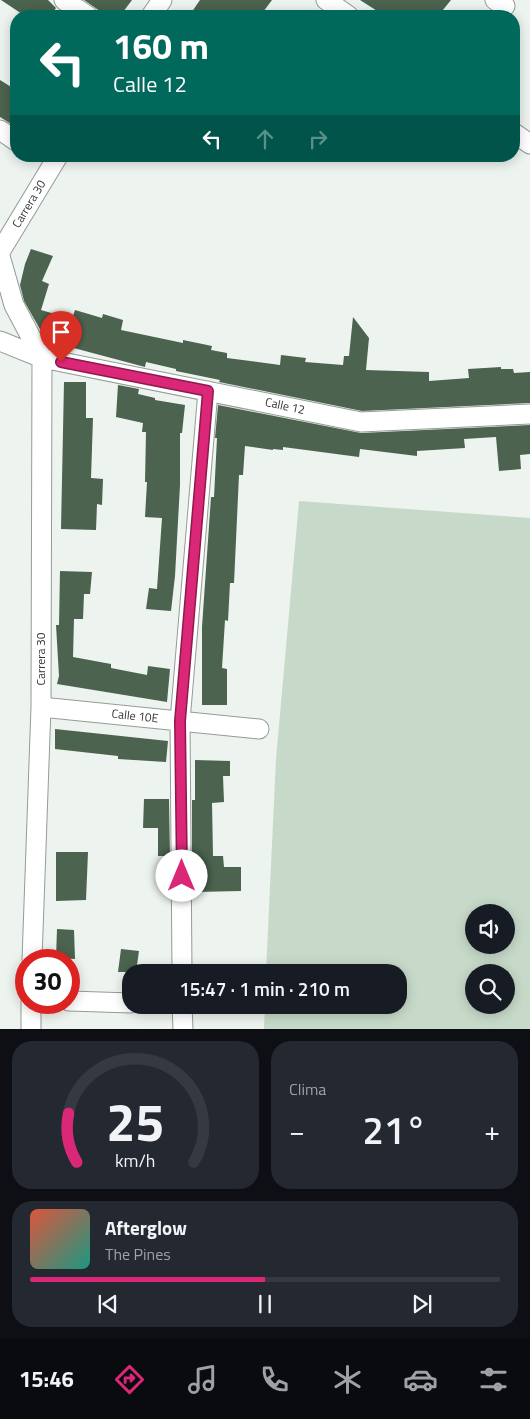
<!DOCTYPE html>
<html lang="es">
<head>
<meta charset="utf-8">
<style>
	:root { --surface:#171b24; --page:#242831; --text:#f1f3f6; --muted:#9ea1a6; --line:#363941; --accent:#db2777 }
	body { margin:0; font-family:"Titillium Web",sans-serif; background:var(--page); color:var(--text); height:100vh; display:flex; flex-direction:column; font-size:19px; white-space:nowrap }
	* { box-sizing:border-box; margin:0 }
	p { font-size:16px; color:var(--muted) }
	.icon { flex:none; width:28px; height:28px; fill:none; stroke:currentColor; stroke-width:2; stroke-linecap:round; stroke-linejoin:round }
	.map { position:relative; height:1029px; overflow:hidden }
	.drawer { display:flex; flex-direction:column; gap:12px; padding:12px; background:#0d0f14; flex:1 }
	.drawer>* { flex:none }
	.guide { position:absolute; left:10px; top:10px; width:510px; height:152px; border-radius:20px; box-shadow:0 2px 12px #0003; background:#00695c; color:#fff; overflow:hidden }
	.buttons { position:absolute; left:465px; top:904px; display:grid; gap:10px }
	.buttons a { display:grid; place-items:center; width:50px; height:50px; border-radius:50%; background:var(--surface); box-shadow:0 2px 12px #0003; font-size:25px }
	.speed { position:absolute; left:15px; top:949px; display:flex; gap:10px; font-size:25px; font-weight:700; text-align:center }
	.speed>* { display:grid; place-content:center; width:65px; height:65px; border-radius:50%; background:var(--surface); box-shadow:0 2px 12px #0003; line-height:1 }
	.speed .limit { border:8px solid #d22; background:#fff; color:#111 }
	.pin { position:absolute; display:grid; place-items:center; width:42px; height:42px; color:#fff; margin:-51px -21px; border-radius:50% 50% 50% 0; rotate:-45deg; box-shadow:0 0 5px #0007 }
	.pin .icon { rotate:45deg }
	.me { position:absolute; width:55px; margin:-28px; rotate:0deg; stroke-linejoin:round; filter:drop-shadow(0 0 4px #0008) }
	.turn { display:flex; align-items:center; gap:18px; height:105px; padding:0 20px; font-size:22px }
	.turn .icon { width:65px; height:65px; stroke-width:2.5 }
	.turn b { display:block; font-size:35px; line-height:42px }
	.lanes { display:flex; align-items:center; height:48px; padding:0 20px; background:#0003; justify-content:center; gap:25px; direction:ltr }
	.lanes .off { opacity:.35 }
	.big { font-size:38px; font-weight:600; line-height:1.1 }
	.drawer .card { flex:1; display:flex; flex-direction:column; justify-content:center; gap:8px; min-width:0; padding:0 18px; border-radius:20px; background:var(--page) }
	.drawer .dial { align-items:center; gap:0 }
	.dial svg { height:130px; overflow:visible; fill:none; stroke:var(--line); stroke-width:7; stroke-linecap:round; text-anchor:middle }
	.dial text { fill:var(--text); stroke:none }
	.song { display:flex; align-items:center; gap:15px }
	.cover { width:60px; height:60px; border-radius:8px; background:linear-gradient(135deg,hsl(10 70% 55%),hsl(170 70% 35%)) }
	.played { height:5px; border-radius:2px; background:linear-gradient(90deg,var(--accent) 50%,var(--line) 50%) }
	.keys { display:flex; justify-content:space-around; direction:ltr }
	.heat { display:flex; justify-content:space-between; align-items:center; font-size:28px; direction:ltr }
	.drawer .tiles { flex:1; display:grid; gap:12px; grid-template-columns:1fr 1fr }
	.card:last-child { grid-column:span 2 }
	.trip { position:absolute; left:122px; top:964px; width:285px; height:50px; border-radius:20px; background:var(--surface); box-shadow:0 2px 12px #0003; font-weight:600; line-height:50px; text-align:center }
	.menu { display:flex; height:80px; justify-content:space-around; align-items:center; background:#090b0e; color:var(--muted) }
	.menu .icon { width:35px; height:35px }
	.menu .current { color:var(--accent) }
	.menu b { font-size:22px; color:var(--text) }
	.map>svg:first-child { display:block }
	.green { fill:#c7dac9; fill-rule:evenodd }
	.building { fill:#4b634f }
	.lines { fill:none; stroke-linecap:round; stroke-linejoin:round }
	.street-casing { stroke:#959b96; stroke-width:21 }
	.street { stroke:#fff; stroke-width:19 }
	.route-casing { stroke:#8e194d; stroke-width:12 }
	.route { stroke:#db2777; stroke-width:9 }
	.labels { text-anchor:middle; stroke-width:5; stroke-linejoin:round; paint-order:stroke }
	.street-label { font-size:12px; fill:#343634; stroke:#fefffe }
</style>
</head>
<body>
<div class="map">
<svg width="530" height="1029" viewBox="0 0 530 1029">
	<rect width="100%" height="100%" fill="#edf3ee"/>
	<path class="green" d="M 299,501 L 530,518 L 530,1029 L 264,1029 L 265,1005 L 399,1005 L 399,972 L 266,972 L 276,759 ZM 474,912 L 506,912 L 506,945 L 474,945 ZM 474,972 L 506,972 L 506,1005 L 474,1005 Z"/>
	<path class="building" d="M 1,0 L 48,0 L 56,8 L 50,16 L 25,16 Z
		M 84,0 L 132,0 L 120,16 L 107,16 Z
		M 200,0 L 272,0 L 260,16 L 189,16 Z
		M 360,0 L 451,0 L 438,16 L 385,16 Z
		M 0,80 L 16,90 L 16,127 L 0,117 Z
		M 31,249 L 53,256 L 42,281 L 49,284 L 41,310 L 72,319 L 75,310 L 102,318 L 103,314 L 123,320 L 121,330 L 183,343 L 183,340 L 212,346 L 211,350 L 227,353 L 227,358 L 280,365 L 281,355 L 306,358 L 305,362 L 343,365 L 344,356 L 349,356 L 353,317 L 369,338 L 366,370 L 429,372 L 429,381 L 469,378 L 468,369 L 501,367 L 501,369 L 513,369 L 514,373 L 530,372 L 530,403 L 362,411 L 219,382 L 220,380 L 176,371 L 176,369 L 146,362 L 145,367 L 55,343 L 58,333 L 41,331 L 24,301 L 20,285 L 25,264 Z
		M 64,382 L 86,382 L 86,418 L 93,418 L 91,478 L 103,479 L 102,505 L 97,504 L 96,530 L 61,529 Z
		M 118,385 L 139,389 L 138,394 L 155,398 L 155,400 L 185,405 L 182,433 L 180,433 L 180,485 L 175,576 L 171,611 L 146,609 L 149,588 L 157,589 L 162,518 L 145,517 L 147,482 L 145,482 L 146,432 L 142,432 L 143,423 L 116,417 Z
		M 218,405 L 361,433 L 530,425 L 530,454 L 520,455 L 521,469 L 499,471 L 496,437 L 464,439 L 465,448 L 417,451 L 417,456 L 360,449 L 359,457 L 283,447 L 283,450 L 273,449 L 273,450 L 245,446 L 243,475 L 239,475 L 234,583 L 230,583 L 228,621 L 225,620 L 222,668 L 227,669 L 227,705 L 202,705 L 202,627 L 211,497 L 214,497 L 217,438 L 215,438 Z
		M 60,571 L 92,572 L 90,594 L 84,594 L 83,619 L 74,619 L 73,657 L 111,664 L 111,668 L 147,675 L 148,666 L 170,669 L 167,702 L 57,684 L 59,676 L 56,625 L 59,625 Z
		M 55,729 L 168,741 L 166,762 L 118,759 L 118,756 L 55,749 Z
		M 195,760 L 230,761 L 230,776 L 223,776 L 224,802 L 212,803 L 213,856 L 223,856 L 224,867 L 241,867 L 241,891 L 195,892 L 195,854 L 192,854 L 192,800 L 195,800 Z
		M 144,799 L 169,799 L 170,856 L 158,856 L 158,828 L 143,828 Z
		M 56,852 L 88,852 L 86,900 L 56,901 Z
		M 57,929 L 74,930 L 75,959 L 56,958 Z
		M 121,949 L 139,951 L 136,972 L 118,972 Z"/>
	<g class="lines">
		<defs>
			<path id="street" d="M 64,0 L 88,16
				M 326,0 L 349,16
				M 495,0 L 505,6
				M 151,16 L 162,0
				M 0,130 L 16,141
				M 514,133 L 530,144
				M 0,252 L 58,156
				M 0,256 L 14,305 L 42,358 L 41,707 L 32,960
				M 0,341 L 42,358 L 361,422 L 530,414
				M 41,707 L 259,729
				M 182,972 L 180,721 L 208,391
				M 69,1001 L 131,1003
				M 31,1002 L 31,1029
				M 182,1005 L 183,1029"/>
		</defs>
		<use href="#street" class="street-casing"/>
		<use href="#street" class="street"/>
	</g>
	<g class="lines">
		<defs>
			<path id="route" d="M 61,362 L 208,391 L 180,721 L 182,876"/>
		</defs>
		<use href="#route" class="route-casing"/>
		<use href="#route" class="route"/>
	</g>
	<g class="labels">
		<g class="street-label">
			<text transform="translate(29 204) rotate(-59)" y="4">Carrera 30</text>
			<text transform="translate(285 406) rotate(12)" y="4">Calle 12</text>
			<text transform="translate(41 659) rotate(-90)" y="4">Carrera 30</text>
			<text transform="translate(135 716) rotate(6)" y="4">Calle 10E</text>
		</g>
	</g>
</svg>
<div class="buttons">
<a><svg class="icon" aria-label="sound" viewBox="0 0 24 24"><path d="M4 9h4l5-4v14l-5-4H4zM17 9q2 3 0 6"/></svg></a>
<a><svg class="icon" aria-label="search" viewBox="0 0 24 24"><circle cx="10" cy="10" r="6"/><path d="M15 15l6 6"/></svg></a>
</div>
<div class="speed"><div class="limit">30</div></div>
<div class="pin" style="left:61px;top:362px;background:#d93025"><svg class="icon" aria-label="arrive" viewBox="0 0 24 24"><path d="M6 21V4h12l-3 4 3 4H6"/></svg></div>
<svg class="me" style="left:182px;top:876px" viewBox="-20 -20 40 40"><circle r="19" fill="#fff"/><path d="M0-13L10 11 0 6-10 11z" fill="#db2777"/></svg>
<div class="trip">15:47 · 1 min · 210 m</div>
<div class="guide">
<div class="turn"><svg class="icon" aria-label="left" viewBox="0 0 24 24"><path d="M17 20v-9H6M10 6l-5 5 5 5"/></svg><div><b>160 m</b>Calle 12</div></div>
<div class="lanes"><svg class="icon" aria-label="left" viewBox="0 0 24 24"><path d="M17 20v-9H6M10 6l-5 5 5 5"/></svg><svg class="icon off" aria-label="ahead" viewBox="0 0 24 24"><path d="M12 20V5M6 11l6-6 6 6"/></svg><svg class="icon off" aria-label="right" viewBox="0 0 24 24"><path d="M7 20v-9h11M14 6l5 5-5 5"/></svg></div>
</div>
</div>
<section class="drawer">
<div class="tiles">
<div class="card dial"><svg viewBox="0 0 100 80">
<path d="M14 69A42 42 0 1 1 86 69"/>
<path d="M14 69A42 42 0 0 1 9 39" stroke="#db2777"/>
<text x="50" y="56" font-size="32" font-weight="700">25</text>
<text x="50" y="72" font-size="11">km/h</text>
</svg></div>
<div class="card"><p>Clima</p>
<div class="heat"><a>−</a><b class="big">21°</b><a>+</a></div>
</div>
<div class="card">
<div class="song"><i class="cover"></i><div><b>Afterglow</b><p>The Pines</p></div></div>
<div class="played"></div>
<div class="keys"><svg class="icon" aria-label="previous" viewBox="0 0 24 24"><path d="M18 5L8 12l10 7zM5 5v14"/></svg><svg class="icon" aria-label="pause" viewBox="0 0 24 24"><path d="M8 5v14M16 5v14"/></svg><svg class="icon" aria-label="next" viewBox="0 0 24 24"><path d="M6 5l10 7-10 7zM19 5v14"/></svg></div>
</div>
</div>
</section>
<nav class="menu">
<b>15:46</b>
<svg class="icon current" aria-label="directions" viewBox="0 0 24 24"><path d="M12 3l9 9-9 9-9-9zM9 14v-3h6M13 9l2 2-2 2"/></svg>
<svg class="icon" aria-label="music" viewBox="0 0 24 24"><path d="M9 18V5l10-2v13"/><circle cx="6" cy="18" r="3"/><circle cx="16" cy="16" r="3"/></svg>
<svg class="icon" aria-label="phone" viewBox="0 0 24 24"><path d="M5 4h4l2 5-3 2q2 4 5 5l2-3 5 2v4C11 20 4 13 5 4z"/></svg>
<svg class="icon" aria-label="climate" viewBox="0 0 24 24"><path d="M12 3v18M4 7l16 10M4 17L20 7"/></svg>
<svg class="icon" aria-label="car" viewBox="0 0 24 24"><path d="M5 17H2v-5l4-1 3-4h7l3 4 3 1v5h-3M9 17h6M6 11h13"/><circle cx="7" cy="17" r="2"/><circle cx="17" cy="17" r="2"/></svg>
<svg class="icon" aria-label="filters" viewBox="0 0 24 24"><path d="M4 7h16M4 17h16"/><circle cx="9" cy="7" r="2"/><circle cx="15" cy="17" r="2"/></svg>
</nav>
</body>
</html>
